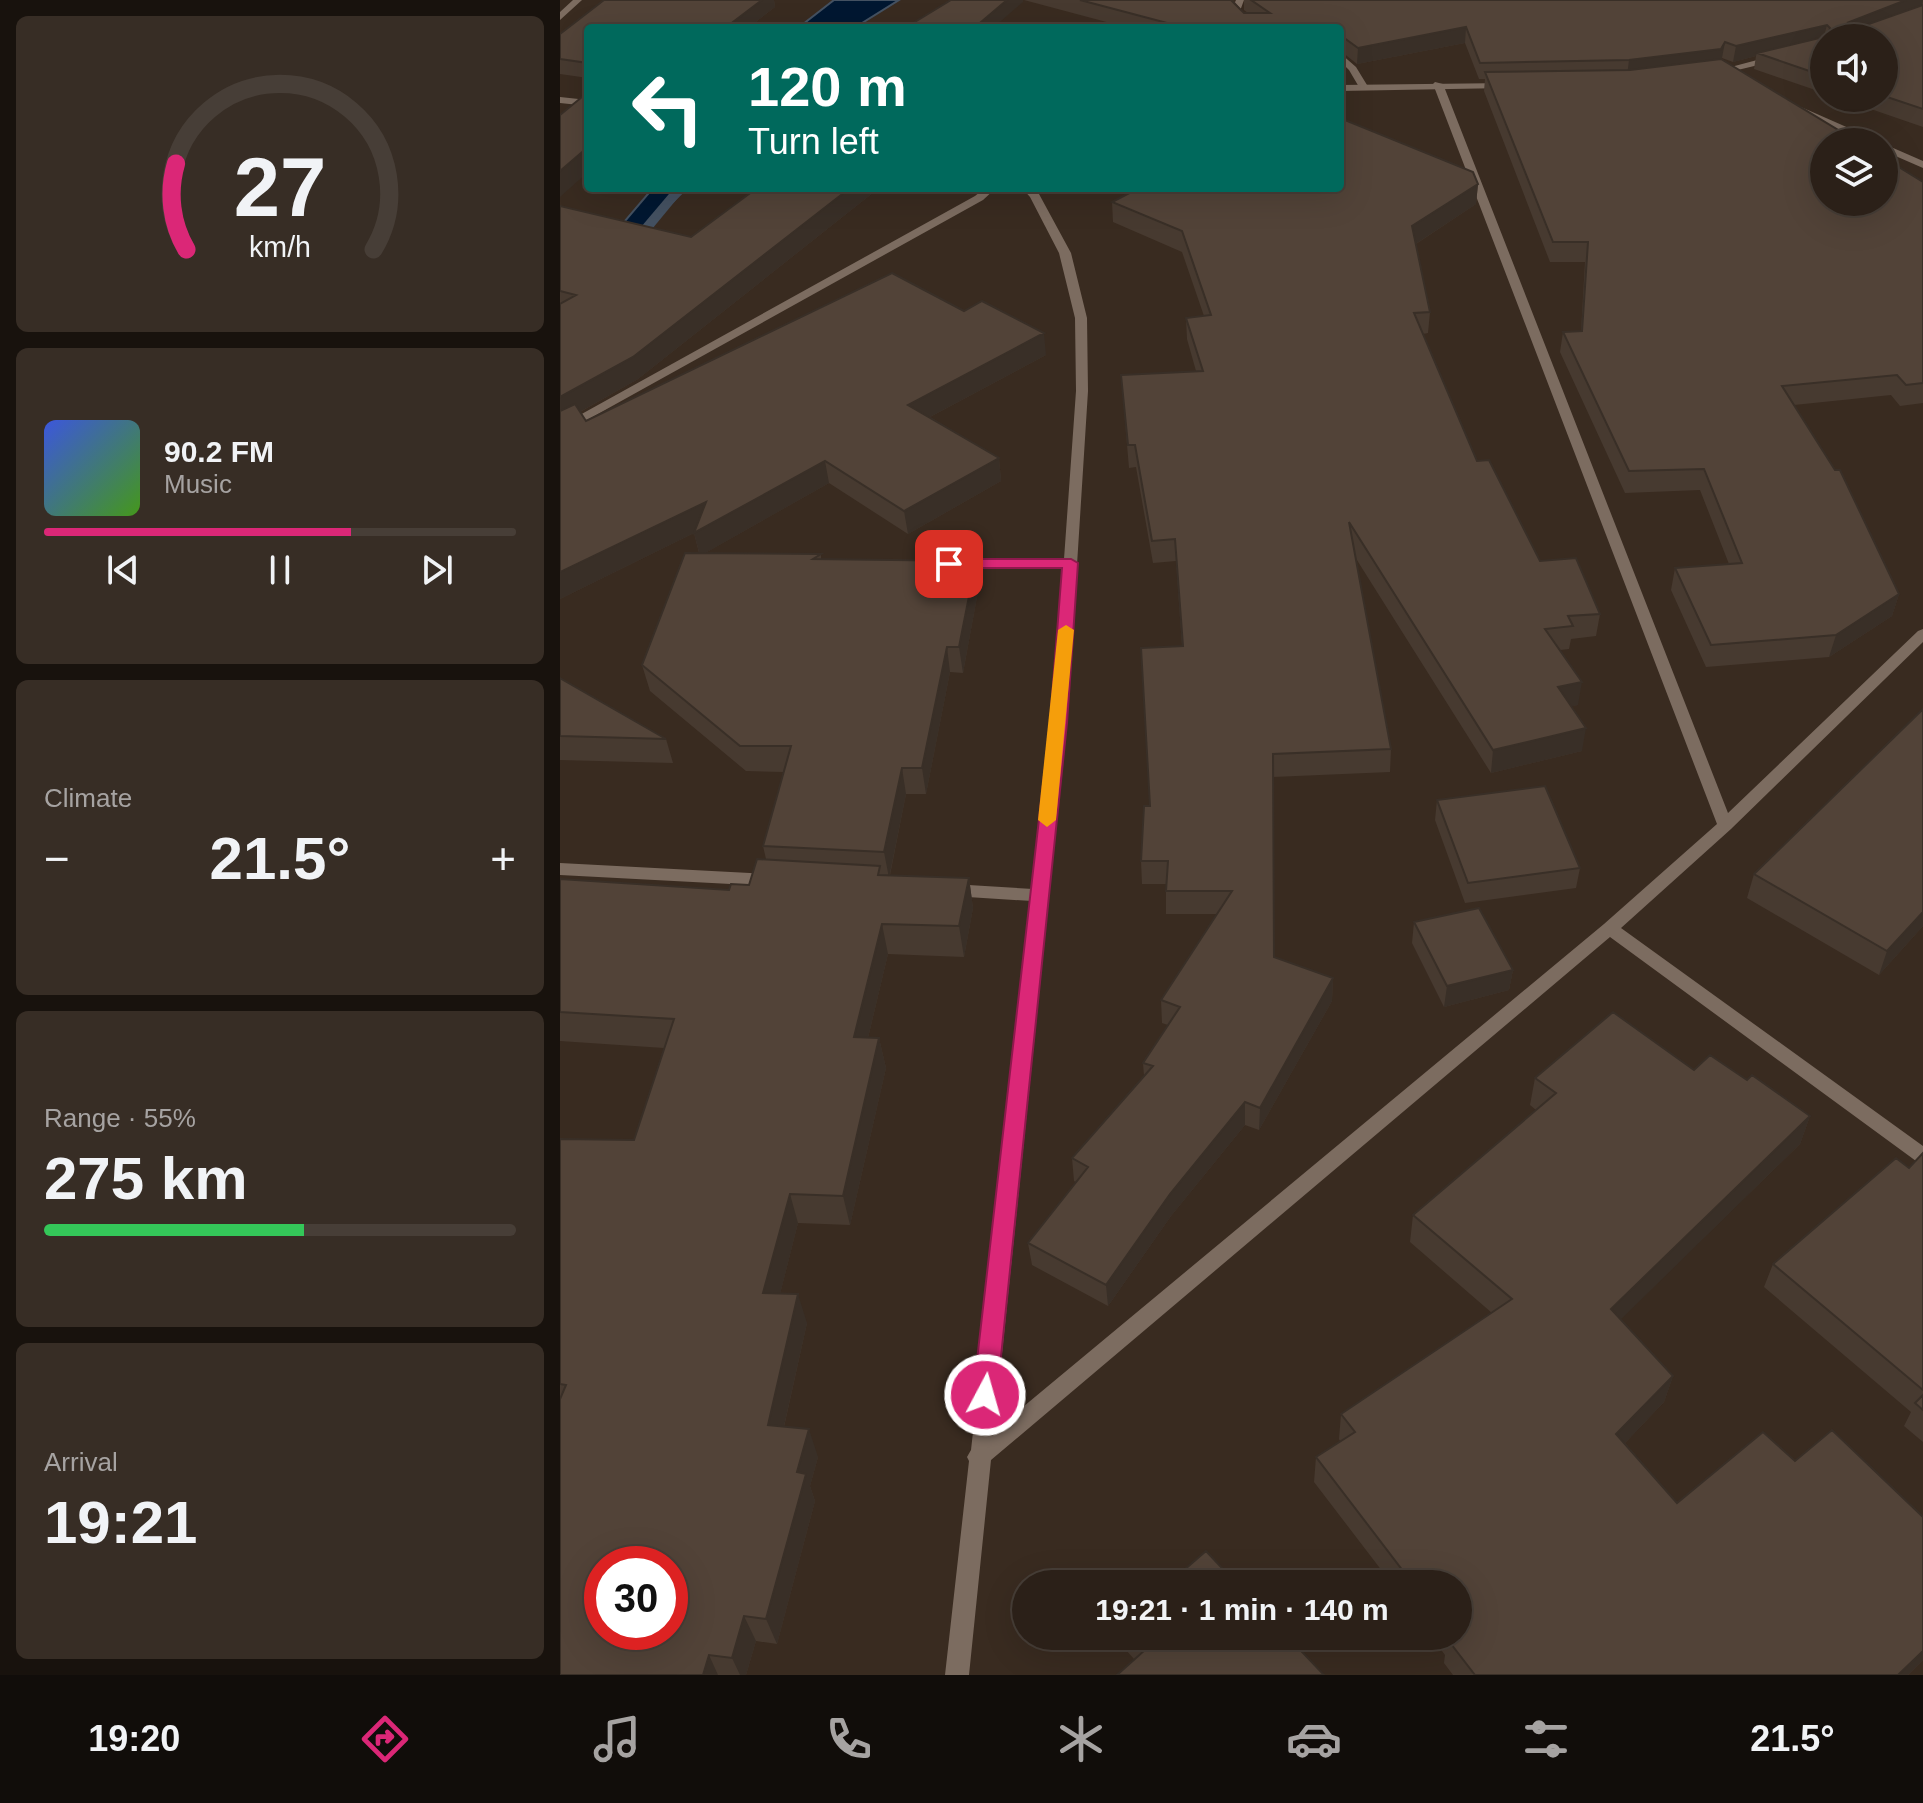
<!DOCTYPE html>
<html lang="en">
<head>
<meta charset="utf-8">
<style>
	:root { --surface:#2b2018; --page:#372d25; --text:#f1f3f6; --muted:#a6a3a2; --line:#473e37; --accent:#db2777 }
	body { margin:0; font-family:Helvetica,sans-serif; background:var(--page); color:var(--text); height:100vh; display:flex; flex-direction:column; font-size:30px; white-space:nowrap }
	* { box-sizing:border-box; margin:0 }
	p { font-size:26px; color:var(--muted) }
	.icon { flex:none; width:44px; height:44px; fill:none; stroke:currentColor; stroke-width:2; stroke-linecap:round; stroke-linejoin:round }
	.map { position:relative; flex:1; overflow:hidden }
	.sheet { display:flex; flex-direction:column; gap:16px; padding:16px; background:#18120d; width:560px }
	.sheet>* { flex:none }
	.banner { position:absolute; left:24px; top:24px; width:760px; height:168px; border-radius:8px; box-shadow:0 8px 32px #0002,0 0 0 2px var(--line); background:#00695c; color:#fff; overflow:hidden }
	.buttons { position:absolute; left:1250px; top:24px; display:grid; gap:16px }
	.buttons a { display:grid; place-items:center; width:88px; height:88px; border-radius:50%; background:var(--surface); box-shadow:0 8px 32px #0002,0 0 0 2px var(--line); font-size:40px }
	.speed { position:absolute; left:24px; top:1546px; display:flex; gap:16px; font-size:40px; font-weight:700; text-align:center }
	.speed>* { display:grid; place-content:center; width:104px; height:104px; border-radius:50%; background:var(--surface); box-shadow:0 8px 32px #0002,0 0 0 2px var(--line); line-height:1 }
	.speed .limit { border:12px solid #d22; background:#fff; color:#111 }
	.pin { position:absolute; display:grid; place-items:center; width:68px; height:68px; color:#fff; margin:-34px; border-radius:16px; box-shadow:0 4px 12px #0006 }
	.me { position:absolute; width:88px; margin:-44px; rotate:6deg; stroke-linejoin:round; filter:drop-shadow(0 0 6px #0008) }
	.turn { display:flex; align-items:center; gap:28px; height:168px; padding:0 32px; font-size:36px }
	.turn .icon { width:104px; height:104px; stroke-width:2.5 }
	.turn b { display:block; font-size:56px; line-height:68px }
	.big { font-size:60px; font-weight:700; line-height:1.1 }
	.sheet .tile { flex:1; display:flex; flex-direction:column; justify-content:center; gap:12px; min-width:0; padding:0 28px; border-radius:12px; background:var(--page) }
	.sheet .dial { align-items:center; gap:0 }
	.dial svg { height:208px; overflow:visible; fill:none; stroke:var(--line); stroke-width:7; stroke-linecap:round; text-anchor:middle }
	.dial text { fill:var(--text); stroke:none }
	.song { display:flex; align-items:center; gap:24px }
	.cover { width:96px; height:96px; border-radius:12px; background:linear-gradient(135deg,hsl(230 70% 55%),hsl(100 70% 35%)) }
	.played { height:8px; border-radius:4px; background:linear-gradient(90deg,var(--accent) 65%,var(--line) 65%) }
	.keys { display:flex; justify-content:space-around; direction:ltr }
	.heat { display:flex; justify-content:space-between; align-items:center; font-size:44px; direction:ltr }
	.charge { height:12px; border-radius:6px; background:linear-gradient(90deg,#34c759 55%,var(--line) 0) }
	.trip { position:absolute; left:452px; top:1570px; width:460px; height:80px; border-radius:40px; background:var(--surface); box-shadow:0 8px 32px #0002,0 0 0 2px var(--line); font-weight:700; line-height:80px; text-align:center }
	.menu { display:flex; height:128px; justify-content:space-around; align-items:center; background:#110d0a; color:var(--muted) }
	.menu .icon { width:56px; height:56px }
	.menu .on { color:var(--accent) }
	.menu b { font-size:36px; color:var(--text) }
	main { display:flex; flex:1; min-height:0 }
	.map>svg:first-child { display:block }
	.water { fill:#001731; stroke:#445161; stroke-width:2 }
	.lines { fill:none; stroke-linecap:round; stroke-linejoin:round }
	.stream { fill:#445161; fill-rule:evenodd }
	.minor { fill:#7c6c60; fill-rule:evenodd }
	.tertiary { fill:#7c6c60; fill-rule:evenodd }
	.wall { fill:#473a30 }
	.shaded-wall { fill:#392f27 }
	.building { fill:#524338; stroke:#392f27; stroke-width:2; fill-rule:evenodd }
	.route { fill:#db2777; stroke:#8e194d; stroke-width:2 }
	.slow { fill:#f59e0b }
</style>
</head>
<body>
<main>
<section class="sheet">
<div class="tile dial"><svg viewBox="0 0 100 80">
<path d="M14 69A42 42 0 1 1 86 69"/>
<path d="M14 69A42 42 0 0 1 10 36" stroke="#db2777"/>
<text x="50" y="56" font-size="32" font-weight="700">27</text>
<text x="50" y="72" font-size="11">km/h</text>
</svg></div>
<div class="tile">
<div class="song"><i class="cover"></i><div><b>90.2 FM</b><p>Music</p></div></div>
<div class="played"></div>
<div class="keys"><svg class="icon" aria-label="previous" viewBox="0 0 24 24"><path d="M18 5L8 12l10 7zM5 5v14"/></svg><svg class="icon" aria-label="pause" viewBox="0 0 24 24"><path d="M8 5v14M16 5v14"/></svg><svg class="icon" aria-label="next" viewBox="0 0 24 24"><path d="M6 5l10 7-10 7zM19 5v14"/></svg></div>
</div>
<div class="tile"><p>Climate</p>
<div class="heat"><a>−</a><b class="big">21.5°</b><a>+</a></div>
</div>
<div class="tile"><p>Range · 55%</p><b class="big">275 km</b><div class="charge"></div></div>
<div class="tile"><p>Arrival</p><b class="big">19:21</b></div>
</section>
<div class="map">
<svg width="1363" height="1675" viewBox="0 0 1363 1675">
	<rect width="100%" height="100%" fill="#392b20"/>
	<path class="water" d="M 274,0 L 339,0 L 294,28 L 238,28 Z
		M 93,188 L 127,188 L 63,251 L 53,235 Z"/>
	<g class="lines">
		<path class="stream" d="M 114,188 L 126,188 L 78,246 L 70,246 L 70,240 Z"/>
		<path class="minor" d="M 676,0 L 684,0 L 680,11 L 692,22 L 707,28 L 686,26 L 671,11 Z
			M 780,53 L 796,67 L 807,85 L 805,87 L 799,87 L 789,70 L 780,61 Z
			M 875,82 L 883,84 L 1168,813 L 1358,631 L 1363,629 L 1363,642 L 1171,829 L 1061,928 L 1363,1146 L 1363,1164 L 1356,1161 L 1050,937 L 431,1460 L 409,1675 L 385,1675 L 409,1461 L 407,1457 L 411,1450 L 472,901 L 392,896 L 386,894 L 384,890 L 386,886 L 392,884 L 473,889 L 491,723 L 503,567 L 396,568 L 389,564 L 396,560 L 504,559 L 516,391 L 515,318 L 499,253 L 470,197 L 462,188 L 473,188 L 479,194 L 511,253 L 527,318 L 528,391 L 507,723 L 434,1431 L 1044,924 L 1157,824 L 873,84 Z
			M 1241,107 L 1316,140 L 1317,142 L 1304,142 L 1238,112 L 1236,110 Z
			M 1324,144 L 1363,161 L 1363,168 L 1324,151 Z
			M 425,188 L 436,188 L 423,200 L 0,435 L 0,426 L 415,196 Z
			M 0,863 L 210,874 L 218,880 L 210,886 L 0,875 Z"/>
		<path class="tertiary" d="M 13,0 L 22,0 L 0,20 L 0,12 Z
			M 1216,55 L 1219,56 L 1219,60 L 1157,75 L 1152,72 Z
			M 949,83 L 951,85 L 946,88 L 780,91 L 780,85 Z
			M 0,97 L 28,100 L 28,106 L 0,103 Z"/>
	</g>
	<path class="wall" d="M 44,0 L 214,0 L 215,7 L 188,28 L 28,28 L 28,78 L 0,74 L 0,34 Z
		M 464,0 L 673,0 L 684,13 L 688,13 L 684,10 L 684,0 L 1363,0 L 1363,127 L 1279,98 L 1324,98 L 1324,38 L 1264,38 L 1264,93 L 1194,69 L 1196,56 L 1173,62 L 1162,58 L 1161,59 L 1363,182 L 1363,403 L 1340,406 L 1331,395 L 1234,405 L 1339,594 L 1332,616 L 1269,657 L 1146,667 L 1111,590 L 1115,568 L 1169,564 L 1140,490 L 1065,493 L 1000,352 L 1003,332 L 1021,331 L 1025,262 L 990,262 L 924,91 L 925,79 L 919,79 L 905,43 L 797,64 L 782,52 L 782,67 L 780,67 L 780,28 L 569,28 Z
		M 918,184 L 916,204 L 856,244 L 870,312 L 868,333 L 863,334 L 917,461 L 980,561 L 1040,614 L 1036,636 L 1011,639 L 1009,649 L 1000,650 L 1018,705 L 1011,706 L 1022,751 L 931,773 L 795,557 L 831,749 L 830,772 L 713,777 L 714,957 L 773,978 L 772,1001 L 699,1130 L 685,1125 L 611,1216 L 548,1306 L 472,1265 L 468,1243 L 516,1182 L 514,1181 L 512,1158 L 584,1076 L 583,1063 L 608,1025 L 602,1023 L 601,1000 L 657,914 L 606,914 L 606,884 L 582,884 L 581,861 L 590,806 L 622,646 L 616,561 L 593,563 L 576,467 L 569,468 L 561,375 L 636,371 L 627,339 L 626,318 L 644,316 L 622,252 L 553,222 L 552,202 Z
		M 197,188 L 319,188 L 78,379 L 20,412 L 26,421 L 486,355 L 370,417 L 439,458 L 441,481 L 348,534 L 269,483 L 145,553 L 261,554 L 261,559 L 419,586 L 403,673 L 390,672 L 366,794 L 346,794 L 330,875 L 409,878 L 413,908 L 404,957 L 328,954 L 308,1038 L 319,1038 L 326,1068 L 290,1225 L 238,1223 L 220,1294 L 247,1323 L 224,1427 L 258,1457 L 250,1486 L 255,1501 L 217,1644 L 196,1641 L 186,1675 L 0,1675 L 0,1139 L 74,1140 L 104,1048 L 0,1041 L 0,879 L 169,890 L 189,885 L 206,859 L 203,846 L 224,772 L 186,771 L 90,691 L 82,665 L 139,553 L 134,533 L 0,599 L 0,206 L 131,237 Z
		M 0,678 L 106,739 L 113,763 L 0,760 Z
		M 877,800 L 1020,868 L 1016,888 L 905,903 L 875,820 Z
		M 1194,874 L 1363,926 L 1319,975 L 1187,898 Z
		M 854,922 L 953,970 L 949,990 L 884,1007 L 852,943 Z
		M 1134,1070 L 1187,1080 L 1250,1116 L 1240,1144 L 1060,1319 L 1113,1376 L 1104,1402 L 1065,1443 L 1117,1503 L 1235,1461 L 1363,1517 L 1363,1660 L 1348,1675 L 893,1675 L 884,1663 L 885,1655 L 871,1636 L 898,1636 L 898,1584 L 832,1584 L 754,1482 L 756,1457 L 780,1441 L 779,1439 L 781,1414 L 932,1313 L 850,1242 L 853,1215 L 976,1110 L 970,1105 L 975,1078 Z
		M 1363,1153 L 1363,1442 L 1344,1426 L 1351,1412 L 1204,1287 L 1213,1264 L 1349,1168 Z
		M 563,1636 L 727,1636 L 574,1659 L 565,1649 Z"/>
	<path class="shaded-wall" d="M 202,0 L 214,0 L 215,7 L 188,28 L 165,28 Z
		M 447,0 L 463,0 L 463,2 L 433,28 L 414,28 Z
		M 1346,0 L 1363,0 L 1362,7 L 1285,38 L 1287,23 Z
		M 1267,25 L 1263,40 L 1197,53 L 1196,56 L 1173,62 L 1176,46 Z
		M 906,27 L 905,43 L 797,64 L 798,48 Z
		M 1165,42 L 1162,58 L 1158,65 L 1067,76 L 1069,60 Z
		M 782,51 L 782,67 L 780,67 L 780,52 Z
		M 28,147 L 28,172 L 0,197 L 0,171 Z
		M 918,184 L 916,204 L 851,247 L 852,226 Z
		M 290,188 L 319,188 L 78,379 L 0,423 L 0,397 Z
		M 484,333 L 486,355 L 351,427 L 348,405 Z
		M 439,458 L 441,481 L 348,534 L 344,511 Z
		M 265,461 L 269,483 L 140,556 L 134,533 L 0,599 L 0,572 L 146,502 Z
		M 416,561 L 419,586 L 403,673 L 399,647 Z
		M 1339,594 L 1332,616 L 1269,657 L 1276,635 Z
		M 387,647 L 390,672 L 366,794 L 362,768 Z
		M 1022,682 L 1018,705 L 994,710 L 998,687 Z
		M 1026,728 L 1022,751 L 931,773 L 933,750 Z
		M 342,768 L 346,794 L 329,878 L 324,852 Z
		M 409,878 L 413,908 L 404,957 L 399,926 Z
		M 1363,912 L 1363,926 L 1319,975 L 1327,951 Z
		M 322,924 L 328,954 L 301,1067 L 294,1037 Z
		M 953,970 L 949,990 L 884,1007 L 887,986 Z
		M 773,978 L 772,1001 L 699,1130 L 700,1108 Z
		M 319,1038 L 326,1068 L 290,1225 L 283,1196 Z
		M 685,1102 L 685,1125 L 611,1216 L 548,1306 L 546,1285 L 610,1194 Z
		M 1250,1116 L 1240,1144 L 1044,1336 L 1051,1309 Z
		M 230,1194 L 238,1223 L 213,1322 L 203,1293 Z
		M 238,1294 L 247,1323 L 218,1453 L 208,1425 Z
		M 1113,1376 L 1104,1402 L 1049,1460 L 1056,1434 Z
		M 249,1429 L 258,1457 L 250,1486 L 255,1501 L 217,1644 L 206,1619 L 237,1472 Z
		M 184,1616 L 196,1641 L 186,1675 L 180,1675 L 172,1658 Z
		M 1363,1651 L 1363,1660 L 1348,1675 L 1338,1675 Z
		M 149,1655 L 158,1675 L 143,1675 Z"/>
	<path class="building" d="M 44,0 L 202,0 L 165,28 L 28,28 L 28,63 L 0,59 L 0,34 Z
		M 391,0 L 447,0 L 414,28 L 345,28 Z
		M 520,0 L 671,0 L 684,13 L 710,13 L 691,0 L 1346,0 L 1287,23 L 1306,25 L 1363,5 L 1363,109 L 1324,96 L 1324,38 L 1264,38 L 1264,76 L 1197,53 L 1268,36 L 1270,28 L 1267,25 L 1176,46 L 1165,42 L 1161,49 L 1069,60 L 920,63 L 906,27 L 798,48 L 780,35 L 780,36 L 780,28 L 626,28 Z
		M 1161,59 L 1298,142 L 1264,142 L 1264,202 L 1324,202 L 1324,158 L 1363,182 L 1363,383 L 1346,385 L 1337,375 L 1222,386 L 1275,470 L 1280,470 L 1339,594 L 1276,635 L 1151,645 L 1115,568 L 1182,563 L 1144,469 L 1069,471 L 1003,332 L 1022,331 L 1028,242 L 993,242 L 925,72 L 1070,70 Z
		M 28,92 L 28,147 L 0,171 L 0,115 Z
		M 780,118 L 913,172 L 918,184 L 852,226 L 870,312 L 854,313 L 917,461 L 929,460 L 980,561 L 1016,558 L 1040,614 L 1008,616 L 1013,626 L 985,629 L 1022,682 L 998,687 L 1026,728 L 933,750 L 789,522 L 831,749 L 713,754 L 714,957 L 773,978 L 700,1108 L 685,1102 L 610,1194 L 546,1285 L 468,1243 L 528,1167 L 512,1158 L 593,1066 L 583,1063 L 620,1007 L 601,1000 L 672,891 L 606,891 L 608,861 L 581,861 L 584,806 L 590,806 L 581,648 L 623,646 L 615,539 L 592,541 L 575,445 L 568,445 L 561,375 L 643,371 L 626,318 L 651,315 L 622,231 L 552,202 L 579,188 L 780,188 Z
		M 197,188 L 290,188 L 73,357 L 0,397 L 0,304 L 16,295 L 0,291 L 0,206 L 131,237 Z
		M 332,273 L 404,311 L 422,301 L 484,333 L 348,405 L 439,458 L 344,511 L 265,461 L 134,533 L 146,502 L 0,572 L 0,411 L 15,404 L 26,421 Z
		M 125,553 L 261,554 L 253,559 L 416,561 L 399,647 L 387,647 L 362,768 L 342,768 L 324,852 L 203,846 L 231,746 L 180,746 L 82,665 Z
		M 0,678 L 106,739 L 0,736 Z
		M 1363,709 L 1363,912 L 1327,951 L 1194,874 Z
		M 985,786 L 1020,868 L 908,883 L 877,800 Z
		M 197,859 L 320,866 L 318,875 L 409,878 L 399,926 L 322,924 L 294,1037 L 319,1038 L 283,1196 L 230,1194 L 203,1293 L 238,1294 L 208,1425 L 249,1429 L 237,1472 L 246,1474 L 206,1619 L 184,1616 L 172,1658 L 149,1655 L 143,1675 L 0,1675 L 0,1399 L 6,1385 L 0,1384 L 0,1139 L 74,1140 L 114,1019 L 0,1012 L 0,879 L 169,890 L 171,884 L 189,885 ZM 42,1564 L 110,1564 L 110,1632 L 42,1632 Z
		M 919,908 L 953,970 L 887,986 L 854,922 Z
		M 1053,1012 L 1134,1070 L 1150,1055 L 1187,1080 L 1192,1075 L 1250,1116 L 1051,1309 L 1113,1376 L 1056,1434 L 1117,1503 L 1203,1432 L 1235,1461 L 1272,1430 L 1363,1517 L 1363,1651 L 1338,1675 L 915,1675 L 888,1640 L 893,1636 L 898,1636 L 898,1584 L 853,1584 L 756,1457 L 795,1432 L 781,1414 L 952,1299 L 853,1215 L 996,1093 L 975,1078 Z
		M 1363,1153 L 1363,1390 L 1213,1264 L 1336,1158 L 1349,1168 Z
		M 1363,1395 L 1363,1410 L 1355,1403 Z
		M 646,1551 L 677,1584 L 608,1584 Z
		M 572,1636 L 727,1636 L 764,1675 L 557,1675 L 585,1650 Z"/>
	<path class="route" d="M 389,559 L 511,559 L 518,563 L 507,723 L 437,1395 L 433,1403 L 425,1406 L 417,1403 L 413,1395 L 490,723 L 502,568 L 383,568 L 383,561 Z"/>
	<path class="slow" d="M 506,625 L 514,630 L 496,820 L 487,827 L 478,820 L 498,630 Z"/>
</svg>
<div class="buttons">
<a><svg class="icon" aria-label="sound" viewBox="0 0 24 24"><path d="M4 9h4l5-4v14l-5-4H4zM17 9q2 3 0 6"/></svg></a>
<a><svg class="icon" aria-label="layers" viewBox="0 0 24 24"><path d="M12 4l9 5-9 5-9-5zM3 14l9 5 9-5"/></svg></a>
</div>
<div class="speed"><div class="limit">30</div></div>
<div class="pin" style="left:389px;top:564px;background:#d93025"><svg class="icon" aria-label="arrive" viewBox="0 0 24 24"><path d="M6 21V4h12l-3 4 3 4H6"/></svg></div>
<svg class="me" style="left:425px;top:1395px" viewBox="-20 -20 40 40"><circle r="17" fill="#db2777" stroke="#fff" stroke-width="3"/><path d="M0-11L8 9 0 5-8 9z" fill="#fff"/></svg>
<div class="trip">19:21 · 1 min · 140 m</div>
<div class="banner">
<div class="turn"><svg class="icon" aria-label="left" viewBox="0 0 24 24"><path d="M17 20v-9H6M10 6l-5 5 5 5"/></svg><div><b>120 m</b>Turn left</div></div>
</div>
</div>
</main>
<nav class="menu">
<b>19:20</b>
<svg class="icon on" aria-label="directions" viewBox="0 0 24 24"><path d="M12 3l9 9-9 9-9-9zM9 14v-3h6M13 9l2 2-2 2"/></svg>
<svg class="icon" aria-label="music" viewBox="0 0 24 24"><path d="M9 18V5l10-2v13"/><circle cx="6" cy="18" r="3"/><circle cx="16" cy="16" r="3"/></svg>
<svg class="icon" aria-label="phone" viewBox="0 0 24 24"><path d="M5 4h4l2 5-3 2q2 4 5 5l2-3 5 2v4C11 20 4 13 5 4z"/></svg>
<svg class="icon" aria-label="climate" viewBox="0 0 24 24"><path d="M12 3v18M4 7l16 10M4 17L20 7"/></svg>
<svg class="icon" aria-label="car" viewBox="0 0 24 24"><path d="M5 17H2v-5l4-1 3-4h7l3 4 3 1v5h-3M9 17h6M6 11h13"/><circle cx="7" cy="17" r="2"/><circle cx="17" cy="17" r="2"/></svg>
<svg class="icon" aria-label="filters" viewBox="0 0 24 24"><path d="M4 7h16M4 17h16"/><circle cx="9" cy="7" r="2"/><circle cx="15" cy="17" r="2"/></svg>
<b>21.5°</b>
</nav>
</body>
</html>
